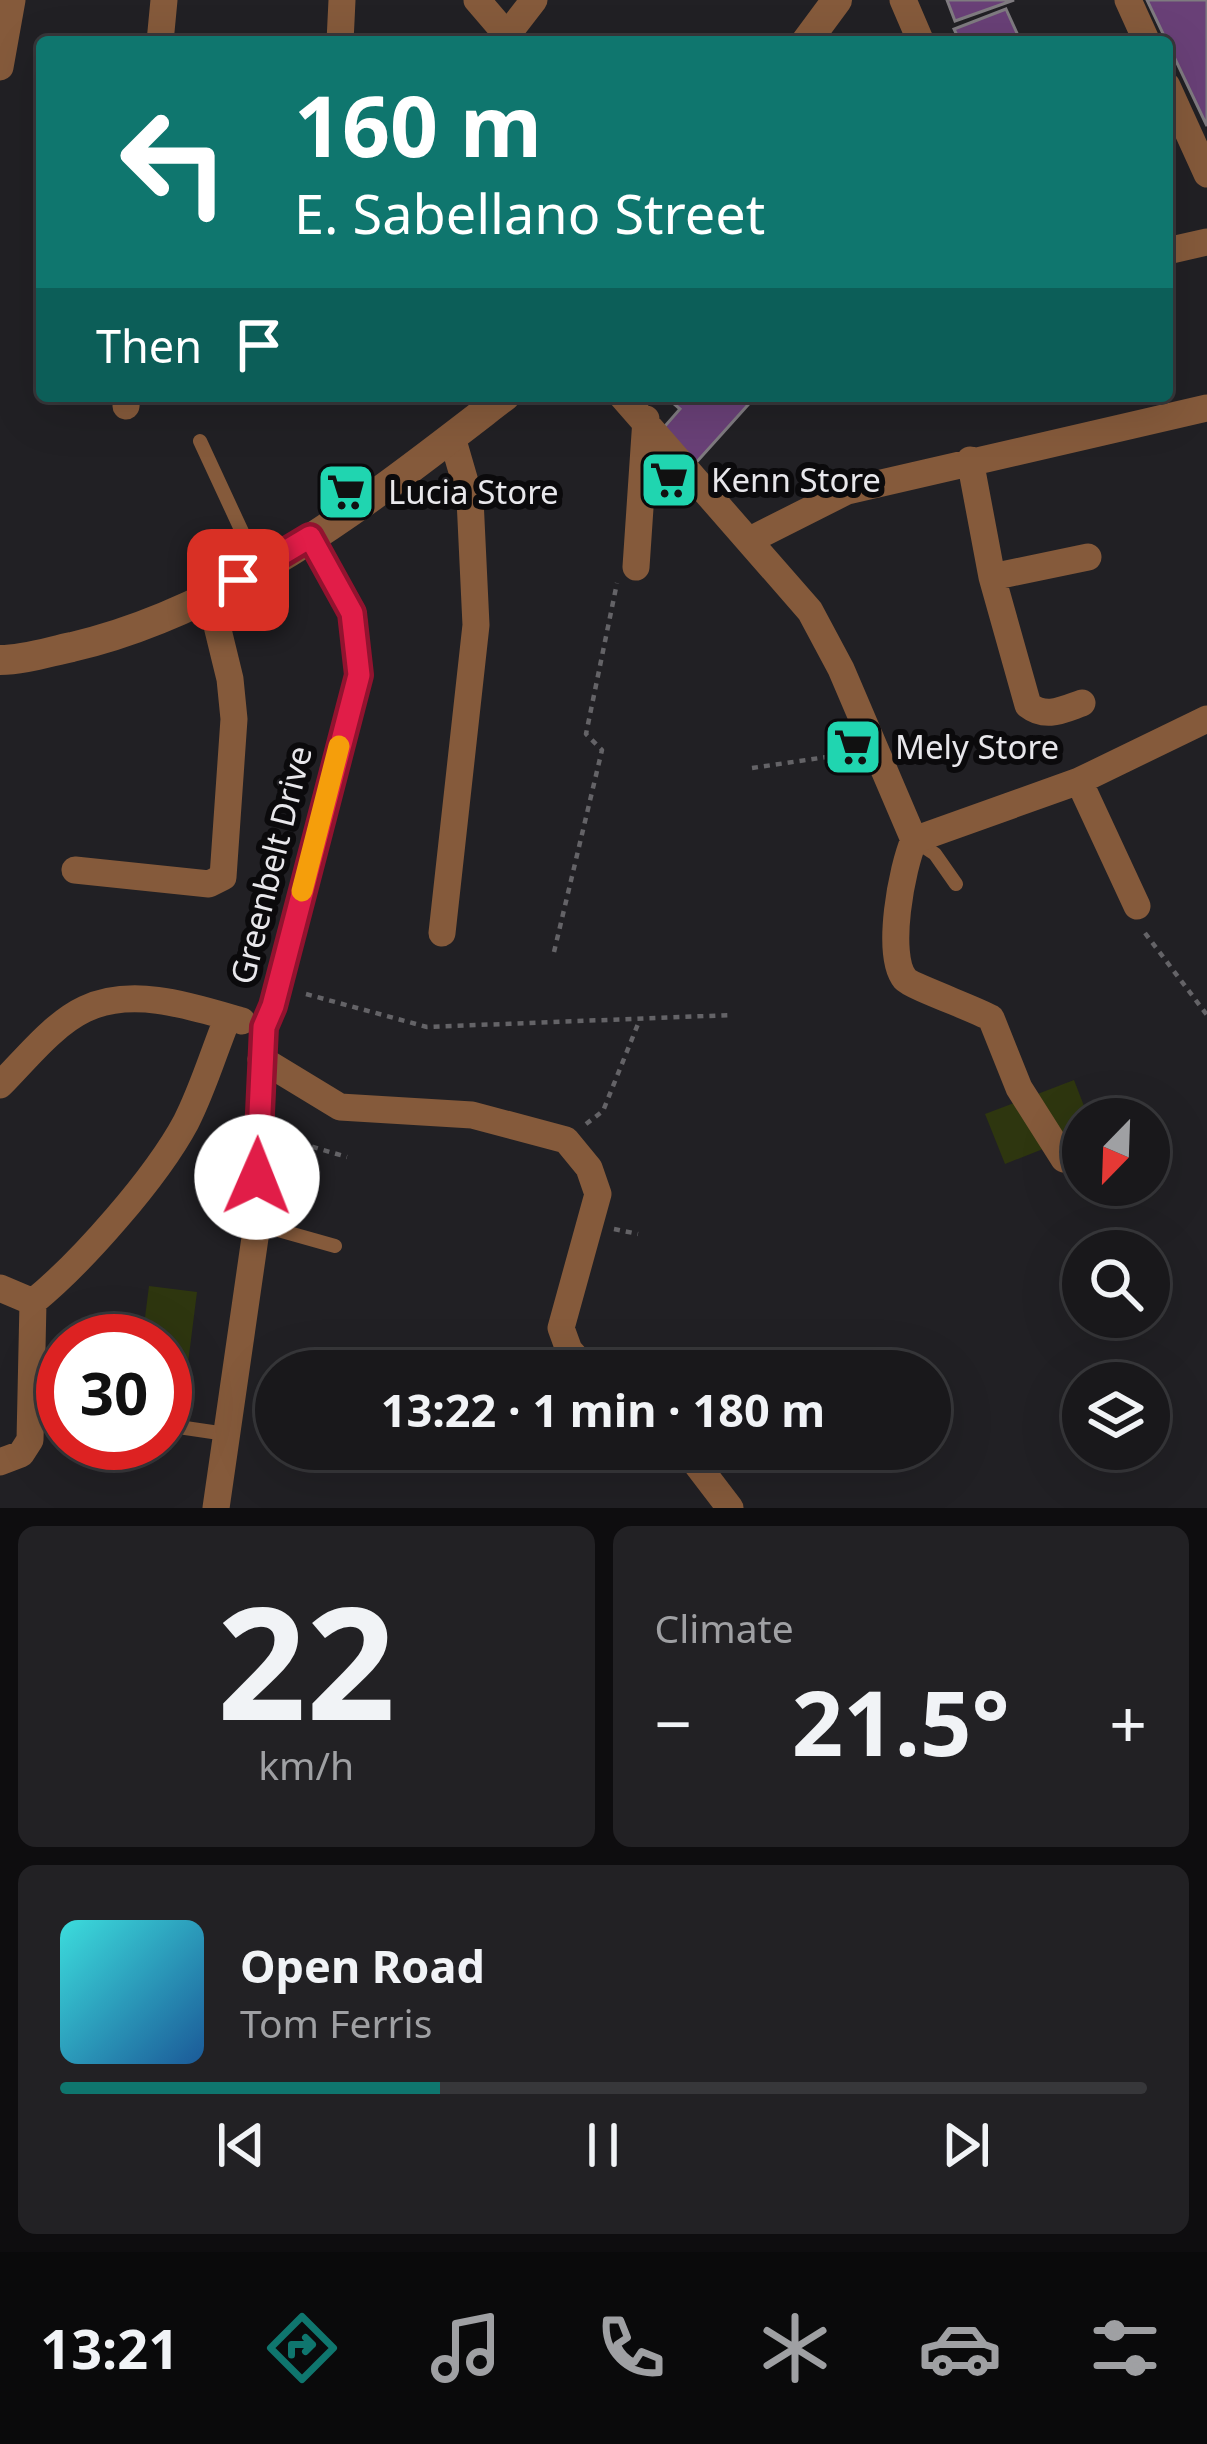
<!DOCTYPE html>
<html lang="en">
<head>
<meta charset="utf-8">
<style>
	:root { --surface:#19181b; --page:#222124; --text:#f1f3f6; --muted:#9fa0a3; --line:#37373a; --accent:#0f766e }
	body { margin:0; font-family:"Noto Sans",sans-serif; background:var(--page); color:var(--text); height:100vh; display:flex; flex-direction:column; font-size:45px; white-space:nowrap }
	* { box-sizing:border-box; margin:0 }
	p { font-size:39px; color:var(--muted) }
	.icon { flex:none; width:66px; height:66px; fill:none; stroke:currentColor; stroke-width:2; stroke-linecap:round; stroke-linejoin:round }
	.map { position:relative; height:1508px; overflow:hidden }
	.panel { display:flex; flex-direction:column; gap:18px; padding:18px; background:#0e0d0f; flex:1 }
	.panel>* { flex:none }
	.guide { position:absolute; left:36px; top:36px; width:1137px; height:366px; border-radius:12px; box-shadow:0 12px 48px #0002,0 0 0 3px var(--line); background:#0f766e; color:#fff; overflow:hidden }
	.needle { width:78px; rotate:203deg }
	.buttons { position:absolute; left:1062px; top:1098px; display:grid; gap:24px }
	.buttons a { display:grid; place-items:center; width:108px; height:108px; border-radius:50%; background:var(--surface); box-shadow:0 12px 48px #0002,0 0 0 3px var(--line); font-size:60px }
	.speed { position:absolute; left:36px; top:1314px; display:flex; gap:24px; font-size:60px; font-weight:700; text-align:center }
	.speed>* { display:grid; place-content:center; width:156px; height:156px; border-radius:50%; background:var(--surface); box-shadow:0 12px 48px #0002,0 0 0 3px var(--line); line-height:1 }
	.speed .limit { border:18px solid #d22; background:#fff; color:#111 }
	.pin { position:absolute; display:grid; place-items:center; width:102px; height:102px; color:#fff; margin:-51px; border-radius:24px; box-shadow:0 6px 18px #0006 }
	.me { position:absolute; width:132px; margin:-66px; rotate:1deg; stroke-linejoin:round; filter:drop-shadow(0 0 9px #0008) }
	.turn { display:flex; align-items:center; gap:42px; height:252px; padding:0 60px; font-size:54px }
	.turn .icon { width:156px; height:156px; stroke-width:2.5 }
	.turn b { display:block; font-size:84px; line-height:102px }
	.then { display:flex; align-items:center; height:114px; padding:0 60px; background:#0003; gap:24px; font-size:45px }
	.big { font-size:90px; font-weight:700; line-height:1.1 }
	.panel .widget { flex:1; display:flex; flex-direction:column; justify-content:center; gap:18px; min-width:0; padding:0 42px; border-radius:18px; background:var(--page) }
	.panel .dial { align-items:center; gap:0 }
	.dial b { font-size:156px; line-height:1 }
	.song { display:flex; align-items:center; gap:36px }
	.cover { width:144px; height:144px; border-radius:18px; background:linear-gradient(135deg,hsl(180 70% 55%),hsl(210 70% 35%)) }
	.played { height:12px; border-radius:6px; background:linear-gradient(90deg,var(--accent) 35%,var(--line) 35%) }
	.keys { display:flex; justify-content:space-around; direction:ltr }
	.heat { display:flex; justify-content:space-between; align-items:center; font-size:66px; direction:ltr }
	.panel .tiles { flex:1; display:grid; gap:18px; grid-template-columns:1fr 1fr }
	.widget:last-child { grid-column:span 2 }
	.trip { position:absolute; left:255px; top:1350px; width:696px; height:120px; border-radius:60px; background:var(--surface); box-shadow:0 12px 48px #0002,0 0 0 3px var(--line); font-weight:700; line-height:120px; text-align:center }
	.menu { display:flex; height:192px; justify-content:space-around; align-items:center; background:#0a0a0b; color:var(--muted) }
	.menu .icon { width:84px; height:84px }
	.menu .current { color:var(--accent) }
	.menu b { font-size:54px; color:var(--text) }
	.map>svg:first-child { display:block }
	.green { fill:#2e360f }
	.building { fill:#694077; stroke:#7f7b80; stroke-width:3 }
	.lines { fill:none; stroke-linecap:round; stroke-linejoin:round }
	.path { stroke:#646367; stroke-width:4.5; stroke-dasharray:6 6; stroke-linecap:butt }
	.service { stroke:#855a3b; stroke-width:14 }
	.minor { stroke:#855a3b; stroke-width:27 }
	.tertiary { stroke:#855a3b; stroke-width:30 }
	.route-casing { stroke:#92132f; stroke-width:30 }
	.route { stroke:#e11d48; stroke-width:21 }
	.slow { stroke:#f59e0b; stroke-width:21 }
	.labels { text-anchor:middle; stroke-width:12; stroke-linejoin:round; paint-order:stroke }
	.poi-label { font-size:33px; fill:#e8e7eb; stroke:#0b0a0c; text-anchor:start }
	.street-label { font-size:33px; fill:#e8e7eb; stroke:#0b0a0c }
</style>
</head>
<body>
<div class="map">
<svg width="1207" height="1508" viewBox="0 0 1207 1508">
	<rect width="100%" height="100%" fill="#212024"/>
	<path class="green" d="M 1074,1080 L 1089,1119 L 1083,1119 L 1083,1133 L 1005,1164 L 985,1114 Z
		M 149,1286 L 197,1292 L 185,1387 L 165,1384 L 165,1341 L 142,1341 Z"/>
	<path class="building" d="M 947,0 L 1014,0 L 955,21 Z
		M 1147,0 L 1207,0 L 1207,126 Z
		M 1006,9 L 1021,42 L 960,42 L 954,29 Z
		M 665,396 L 756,396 L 694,465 L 658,434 L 680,409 Z"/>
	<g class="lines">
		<path class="path" d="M 752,768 L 847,754
			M 1145,933 L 1207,1015
			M 554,952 L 602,750 L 586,734 L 617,583
			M 306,994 L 427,1027 L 732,1015
			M 586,1124 L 603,1111 L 640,1019
			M 289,1140 L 347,1157
			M 614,1229 L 638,1234"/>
		<path class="service" d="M 200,441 L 244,536 L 267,563
			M 914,840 L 935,854 L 956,884
			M 257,1224 L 335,1246
			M 33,1411 L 63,1416
			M 165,1425 L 226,1434"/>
		<path class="minor" d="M 477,0 L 513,42
			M 903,0 L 921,42
			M 1128,0 L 1147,42
			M 507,35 L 534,0
			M 160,42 L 164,0
			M 340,42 L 342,0
			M 0,67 L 12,0
			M 1167,86 L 1207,174
			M 1167,251 L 1207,242
			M 622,396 L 810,611 L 841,669 L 914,840 C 902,867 885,955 905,979 C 911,986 975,1009 991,1018 L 1019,1088 L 1064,1159
			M 126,406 L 127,396
			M 970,460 L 992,577 L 1028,705 C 1046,719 1062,710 1082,703
			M 750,540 L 847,491 L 1207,408
			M 636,567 L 646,419
			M 992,577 L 1088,557
			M 1079,781 L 1137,906
			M 914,840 L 1079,781 L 1207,719
			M 75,870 L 209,884 L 223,877 L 234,719 L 230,679 L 210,597
			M 442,933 L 476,625 L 470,499 L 452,437
			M 261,1059 L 340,1107 L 472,1115 L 566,1140 L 589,1168 L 598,1194 L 561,1328 L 569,1350 L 588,1371
			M 0,1085 C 25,1060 53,1024 85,1009 C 133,986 194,1007 242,1021
			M 0,1288 L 33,1302
			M 685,1449 L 730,1508
			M 0,1462 L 21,1454 L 30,1440 L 33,1302 C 82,1262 156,1178 186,1122 C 203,1089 214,1051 228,1017
			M 216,1508 L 257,1224 L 264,1027 L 273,1006 L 359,675 L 353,613 L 310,537"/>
		<path class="tertiary" d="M 806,42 L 837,0
			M 0,660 C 24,660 48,652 72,647 C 235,609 375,496 505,396"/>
	</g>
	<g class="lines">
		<defs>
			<path id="route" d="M 238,580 L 310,537 L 352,613 L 359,675 L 273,1006 L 264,1027 L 257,1177"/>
		</defs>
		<use href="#route" class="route-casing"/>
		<use href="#route" class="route"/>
		<path class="slow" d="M 302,891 L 339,746"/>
	</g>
	<defs>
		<symbol id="supermarket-square" viewBox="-11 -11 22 22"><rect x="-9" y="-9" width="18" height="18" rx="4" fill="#20d5b0" stroke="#0b0a0c"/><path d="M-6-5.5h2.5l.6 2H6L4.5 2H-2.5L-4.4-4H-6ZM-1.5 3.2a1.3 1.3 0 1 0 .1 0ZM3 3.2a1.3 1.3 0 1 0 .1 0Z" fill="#111"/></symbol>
	</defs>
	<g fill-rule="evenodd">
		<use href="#supermarket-square" x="636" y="447" width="66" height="66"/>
		<use href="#supermarket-square" x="313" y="459" width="66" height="66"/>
		<use href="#supermarket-square" x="820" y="714" width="66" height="66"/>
	</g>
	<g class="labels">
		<g class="poi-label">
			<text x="711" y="492">Kenn Store</text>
			<text x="388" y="504">Lucia Store</text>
			<text x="895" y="759">Mely Store</text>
		</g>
		<g class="street-label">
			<text transform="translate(271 865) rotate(-76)" y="12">Greenbelt Drive</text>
		</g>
	</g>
</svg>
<div class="buttons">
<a><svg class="needle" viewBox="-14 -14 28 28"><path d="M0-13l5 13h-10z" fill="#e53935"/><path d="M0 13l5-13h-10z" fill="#9fa0a3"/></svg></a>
<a><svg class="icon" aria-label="search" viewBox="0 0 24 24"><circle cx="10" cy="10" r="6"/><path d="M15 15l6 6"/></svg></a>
<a><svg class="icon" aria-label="layers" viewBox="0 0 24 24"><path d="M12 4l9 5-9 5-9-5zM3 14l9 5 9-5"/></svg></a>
</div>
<div class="speed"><div class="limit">30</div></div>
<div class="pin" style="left:238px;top:580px;background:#d93025"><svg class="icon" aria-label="arrive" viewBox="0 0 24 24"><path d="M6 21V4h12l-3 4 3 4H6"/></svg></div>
<svg class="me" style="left:257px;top:1177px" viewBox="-20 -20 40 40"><circle r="19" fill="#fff"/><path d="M0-13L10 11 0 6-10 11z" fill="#e11d48"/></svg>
<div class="trip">13:22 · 1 min · 180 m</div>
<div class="guide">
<div class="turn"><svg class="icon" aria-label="left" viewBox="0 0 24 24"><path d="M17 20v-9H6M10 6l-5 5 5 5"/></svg><div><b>160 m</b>E. Sabellano Street</div></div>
<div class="then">Then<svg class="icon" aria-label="arrive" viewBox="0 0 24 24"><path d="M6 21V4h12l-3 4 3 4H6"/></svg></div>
</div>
</div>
<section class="panel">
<div class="tiles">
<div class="widget dial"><b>22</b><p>km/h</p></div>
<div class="widget"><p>Climate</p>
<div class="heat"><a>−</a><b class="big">21.5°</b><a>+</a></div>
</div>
<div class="widget">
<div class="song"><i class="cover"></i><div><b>Open Road</b><p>Tom Ferris</p></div></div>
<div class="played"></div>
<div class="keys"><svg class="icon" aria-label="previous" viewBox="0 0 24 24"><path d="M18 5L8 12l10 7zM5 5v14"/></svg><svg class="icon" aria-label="pause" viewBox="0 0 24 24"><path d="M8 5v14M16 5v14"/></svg><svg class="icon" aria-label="next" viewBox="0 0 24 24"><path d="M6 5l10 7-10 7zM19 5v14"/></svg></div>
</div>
</div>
</section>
<nav class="menu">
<b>13:21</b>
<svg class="icon current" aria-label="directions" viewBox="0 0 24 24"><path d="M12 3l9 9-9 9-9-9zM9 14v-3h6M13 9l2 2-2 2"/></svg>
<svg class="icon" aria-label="music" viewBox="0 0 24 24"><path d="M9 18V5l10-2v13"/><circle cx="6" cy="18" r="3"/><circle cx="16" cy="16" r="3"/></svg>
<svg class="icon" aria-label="phone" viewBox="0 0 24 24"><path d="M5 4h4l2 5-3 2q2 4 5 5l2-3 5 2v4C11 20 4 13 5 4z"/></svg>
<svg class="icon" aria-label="climate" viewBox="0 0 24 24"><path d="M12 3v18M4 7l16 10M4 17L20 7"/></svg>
<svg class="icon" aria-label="car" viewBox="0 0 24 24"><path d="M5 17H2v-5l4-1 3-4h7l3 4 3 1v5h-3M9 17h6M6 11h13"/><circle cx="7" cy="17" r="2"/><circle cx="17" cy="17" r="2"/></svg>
<svg class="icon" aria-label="filters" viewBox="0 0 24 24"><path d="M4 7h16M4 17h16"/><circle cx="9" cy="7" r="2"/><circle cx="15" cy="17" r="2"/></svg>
</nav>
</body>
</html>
